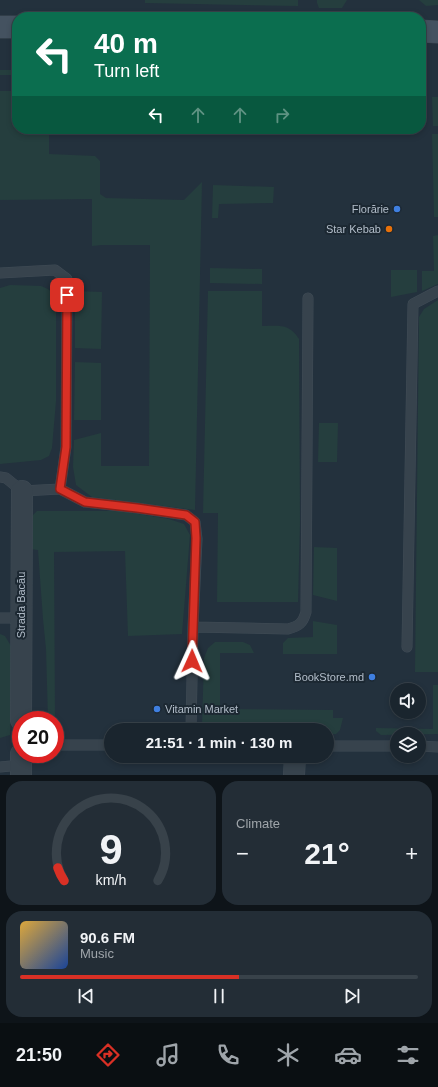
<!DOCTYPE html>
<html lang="en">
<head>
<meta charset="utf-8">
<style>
	:root { --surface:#1a252e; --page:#232d36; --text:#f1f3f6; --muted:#9fa5aa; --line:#38424a; --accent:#d93025 }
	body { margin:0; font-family:Helvetica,sans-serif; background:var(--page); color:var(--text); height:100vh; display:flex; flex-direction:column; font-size:15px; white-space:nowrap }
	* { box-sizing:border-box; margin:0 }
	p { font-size:13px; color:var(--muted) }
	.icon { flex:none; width:22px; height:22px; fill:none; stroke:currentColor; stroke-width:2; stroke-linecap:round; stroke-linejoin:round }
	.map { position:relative; height:775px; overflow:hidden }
	.side { display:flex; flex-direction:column; gap:6px; padding:6px; background:#0e1419; flex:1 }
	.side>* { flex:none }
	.guide { position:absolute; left:12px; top:12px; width:414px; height:122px; border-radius:16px; box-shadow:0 2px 6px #0003,0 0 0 1px var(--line); background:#0b6e4f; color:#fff; overflow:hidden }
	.fabs { position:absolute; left:390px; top:683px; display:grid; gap:8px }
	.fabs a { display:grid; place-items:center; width:36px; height:36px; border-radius:50%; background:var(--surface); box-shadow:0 2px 6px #0003,0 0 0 1px var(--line); font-size:20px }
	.speed { position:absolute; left:12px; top:711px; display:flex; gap:8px; font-size:20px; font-weight:700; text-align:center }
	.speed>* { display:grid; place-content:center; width:52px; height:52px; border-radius:50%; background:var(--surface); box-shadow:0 2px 6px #0003,0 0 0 1px var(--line); line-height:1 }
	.speed .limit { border:6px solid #d22; background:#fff; color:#111 }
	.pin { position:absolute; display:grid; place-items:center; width:34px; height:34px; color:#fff; margin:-17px; border-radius:8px; box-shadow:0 2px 6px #0006 }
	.me { position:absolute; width:44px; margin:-22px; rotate:1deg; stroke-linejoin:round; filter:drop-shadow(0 0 3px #0008) }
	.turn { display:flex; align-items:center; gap:14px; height:84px; padding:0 16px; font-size:18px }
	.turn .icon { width:52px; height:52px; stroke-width:2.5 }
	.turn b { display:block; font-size:28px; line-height:34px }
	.lanes { display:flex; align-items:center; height:38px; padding:0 16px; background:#0003; justify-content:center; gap:20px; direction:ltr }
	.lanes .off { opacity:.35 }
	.big { font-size:30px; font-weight:600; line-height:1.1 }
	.side .card { flex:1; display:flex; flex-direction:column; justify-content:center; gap:6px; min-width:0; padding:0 14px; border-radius:16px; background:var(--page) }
	.side .dial { align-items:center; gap:0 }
	.dial svg { height:104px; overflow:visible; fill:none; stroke:var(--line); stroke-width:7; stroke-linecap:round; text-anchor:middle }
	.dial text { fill:var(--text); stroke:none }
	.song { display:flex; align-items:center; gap:12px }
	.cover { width:48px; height:48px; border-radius:6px; background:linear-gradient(135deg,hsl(40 70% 55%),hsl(220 70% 35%)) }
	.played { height:4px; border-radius:2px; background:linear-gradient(90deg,var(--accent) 55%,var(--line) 55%) }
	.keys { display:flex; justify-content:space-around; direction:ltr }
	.heat { display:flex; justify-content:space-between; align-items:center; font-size:22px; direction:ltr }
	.side .tiles { flex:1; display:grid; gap:6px; grid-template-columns:1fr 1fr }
	.card:last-child { grid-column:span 2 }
	.trip { position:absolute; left:104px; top:723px; width:230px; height:40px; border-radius:20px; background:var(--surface); box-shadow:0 2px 6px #0003,0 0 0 1px var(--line); font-weight:600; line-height:40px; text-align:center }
	.tabs { display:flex; height:64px; justify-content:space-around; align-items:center; background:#0a0f12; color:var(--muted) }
	.tabs .icon { width:28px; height:28px }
	.tabs .active { color:var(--accent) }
	.tabs b { font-size:18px; color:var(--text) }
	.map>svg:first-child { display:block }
	.green { fill:#253e3e }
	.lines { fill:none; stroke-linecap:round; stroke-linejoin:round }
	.lane-casing { stroke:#404c56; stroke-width:11 }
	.street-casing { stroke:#404c56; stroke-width:22 }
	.secondary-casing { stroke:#404c56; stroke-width:23 }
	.lane { stroke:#37434d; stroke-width:10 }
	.street { stroke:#37434d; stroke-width:21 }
	.secondary { stroke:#445260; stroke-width:22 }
	.route-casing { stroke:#8d1f18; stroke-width:10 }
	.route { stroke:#d93025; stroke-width:7 }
	.shop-dot { fill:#3f7fe0; stroke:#1c2832; stroke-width:1.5 }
	.food-dot { fill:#e8710a; stroke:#1c2832; stroke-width:1.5 }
	.labels { text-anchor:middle; stroke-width:4; stroke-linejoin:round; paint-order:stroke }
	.poi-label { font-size:11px; fill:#b2bdc9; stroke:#1c2832; text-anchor:end }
	.street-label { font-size:11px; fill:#b2bdc9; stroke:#1c2832 }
</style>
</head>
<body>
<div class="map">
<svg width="438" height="775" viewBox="0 0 438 775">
	<rect width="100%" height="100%" fill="#23313d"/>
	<path class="green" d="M 145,0 L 298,0 L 298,6 L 145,3 Z
		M 317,0 L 347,0 L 342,8 L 319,8 L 317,3 Z
		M 419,0 L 438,0 L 438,5 L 426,6 Z
		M 0,70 L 17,70 L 17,75 L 0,75 Z
		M 0,91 L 17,91 L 17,129 L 49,129 L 49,154 L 95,156 L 100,161 L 100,194 L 106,198 L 184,200 L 202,182 L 195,510 L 92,497 L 76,485 L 73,467 L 74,440 L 101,433 L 101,466 L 149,466 L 150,245 L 102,245 L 92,246 L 92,199 L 0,200 Z
		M 432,97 L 438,97 L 438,126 L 433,126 Z
		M 432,134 L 438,134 L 438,217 L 434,217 Z
		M 213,185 L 274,187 L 273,203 L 219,204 L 218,218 L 212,218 Z
		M 438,235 L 438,284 L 422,291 L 422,271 L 434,271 L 433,236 Z
		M 210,268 L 262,269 L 262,284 L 210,283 Z
		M 391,270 L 417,270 L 417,292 L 391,297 Z
		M 10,285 L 41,286 L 48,289 L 56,296 L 56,401 L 52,448 L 49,456 L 41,460 L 0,464 L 0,288 Z
		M 75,291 L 102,292 L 101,349 L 75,348 Z
		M 208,291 L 262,291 L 262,326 C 279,326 289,323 299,339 L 300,523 L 298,602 L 217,602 L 218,513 L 203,513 Z
		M 438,300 L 438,672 L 415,672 L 419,317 L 424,309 Z
		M 75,362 L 101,363 L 101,420 L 74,420 Z
		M 319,423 L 338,423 L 337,462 L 318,462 Z
		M 37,511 L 120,511 L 169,519 L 184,524 L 190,535 L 182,634 L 128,636 L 125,551 L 54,552 L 55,720 L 48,720 L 46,649 L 43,619 L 38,550 L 30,549 L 32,516 Z
		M 314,547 L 337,548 L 337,601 L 313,595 Z
		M 313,621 L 337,625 L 337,654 L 283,654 L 283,643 L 288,638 L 313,637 Z
		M 0,634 L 5,636 L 11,646 L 12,675 L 10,735 L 0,738 Z
		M 215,642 L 243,642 L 250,645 L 254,653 L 220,653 L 220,709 L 333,710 L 333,718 L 343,718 L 340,730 L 336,734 L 327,734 L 327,730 L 209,730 L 202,726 L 204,658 L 208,648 Z
		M 433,685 L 438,685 L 438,734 L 381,735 L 376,731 L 376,728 L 433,729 Z"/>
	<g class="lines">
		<defs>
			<path id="lane" d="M 0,273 L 55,270 L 67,279 L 67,295 L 66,447 L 60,489 L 22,491 L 6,478 L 0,477
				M 60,489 L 85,502 L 137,508 L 186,515 L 195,522 L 197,539 L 193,627
				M 0,618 L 21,618
				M 407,647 L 413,304 L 438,291
				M 191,730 L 193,627 L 288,629 C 299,626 303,623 306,612 L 308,298
				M 55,745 L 111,745
				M 327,746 L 397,746
				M 419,746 L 438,747
				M 0,767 L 21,765"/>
			<path id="street" d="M 21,720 L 22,491
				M 21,754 L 21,775
				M 294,775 L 295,756"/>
			<path id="secondary" d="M 0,27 L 17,27
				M 421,31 L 438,32"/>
		</defs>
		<use href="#lane" class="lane-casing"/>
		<use href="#street" class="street-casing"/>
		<use href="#secondary" class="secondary-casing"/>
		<use href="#lane" class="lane"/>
		<use href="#street" class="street"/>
		<use href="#secondary" class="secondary"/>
	</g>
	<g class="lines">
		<defs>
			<path id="route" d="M 67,295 L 66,447 L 60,489 L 85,502 L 137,508 L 186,515 L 195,522 L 196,538 L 192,661"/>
		</defs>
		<use href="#route" class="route-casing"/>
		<use href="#route" class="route"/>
	</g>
	<g class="shop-dot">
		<circle cx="397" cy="209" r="4"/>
		<circle cx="372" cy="677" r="4"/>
		<circle cx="157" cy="709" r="4"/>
	</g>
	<circle class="food-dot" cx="389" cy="229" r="4"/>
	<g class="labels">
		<g class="poi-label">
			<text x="389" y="213">Florărie</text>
			<text x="381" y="233">Star Kebab</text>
			<text x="364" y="681">BookStore.md</text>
			<text x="165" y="713" text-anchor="start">Vitamin Market</text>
		</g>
		<g class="street-label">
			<text transform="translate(21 605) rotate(-90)" y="4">Strada Bacău</text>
		</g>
	</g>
</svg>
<div class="fabs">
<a><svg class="icon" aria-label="sound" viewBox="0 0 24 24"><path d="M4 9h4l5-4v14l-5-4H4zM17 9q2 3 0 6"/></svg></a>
<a><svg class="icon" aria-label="layers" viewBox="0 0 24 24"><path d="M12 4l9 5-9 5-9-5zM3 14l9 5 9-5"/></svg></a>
</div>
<div class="speed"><div class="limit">20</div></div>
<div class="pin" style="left:67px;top:295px;background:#d93025"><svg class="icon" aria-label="arrive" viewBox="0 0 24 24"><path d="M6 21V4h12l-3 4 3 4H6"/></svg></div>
<svg class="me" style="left:192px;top:661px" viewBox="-20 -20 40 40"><path d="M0-17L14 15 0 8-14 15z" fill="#d93025" stroke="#fff" stroke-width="4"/></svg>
<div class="trip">21:51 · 1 min · 130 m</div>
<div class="guide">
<div class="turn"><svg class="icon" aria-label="left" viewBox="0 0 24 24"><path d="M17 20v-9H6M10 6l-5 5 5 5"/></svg><div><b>40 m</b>Turn left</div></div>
<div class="lanes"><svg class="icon" aria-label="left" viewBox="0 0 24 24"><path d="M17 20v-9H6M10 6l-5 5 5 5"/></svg><svg class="icon off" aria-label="ahead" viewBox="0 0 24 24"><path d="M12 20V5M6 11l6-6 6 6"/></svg><svg class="icon off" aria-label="ahead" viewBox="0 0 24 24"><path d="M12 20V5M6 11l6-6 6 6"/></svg><svg class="icon off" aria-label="right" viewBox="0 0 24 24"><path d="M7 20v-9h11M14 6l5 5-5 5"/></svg></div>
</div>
</div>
<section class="side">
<div class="tiles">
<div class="card dial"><svg viewBox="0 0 100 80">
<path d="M14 69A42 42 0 1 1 86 69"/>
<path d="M14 69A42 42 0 0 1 9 59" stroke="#d93025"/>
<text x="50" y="56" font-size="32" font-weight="700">9</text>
<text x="50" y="72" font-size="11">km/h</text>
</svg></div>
<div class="card"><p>Climate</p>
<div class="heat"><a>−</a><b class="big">21°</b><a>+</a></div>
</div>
<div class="card">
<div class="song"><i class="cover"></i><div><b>90.6 FM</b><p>Music</p></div></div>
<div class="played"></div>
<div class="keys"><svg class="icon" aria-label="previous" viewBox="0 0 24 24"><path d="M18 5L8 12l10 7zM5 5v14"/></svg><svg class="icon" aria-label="pause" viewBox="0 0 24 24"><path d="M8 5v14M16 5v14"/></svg><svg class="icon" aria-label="next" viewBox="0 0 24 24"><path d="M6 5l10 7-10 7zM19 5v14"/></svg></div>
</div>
</div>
</section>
<nav class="tabs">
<b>21:50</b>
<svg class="icon active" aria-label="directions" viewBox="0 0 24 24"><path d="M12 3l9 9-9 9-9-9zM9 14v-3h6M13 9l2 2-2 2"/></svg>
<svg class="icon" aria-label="music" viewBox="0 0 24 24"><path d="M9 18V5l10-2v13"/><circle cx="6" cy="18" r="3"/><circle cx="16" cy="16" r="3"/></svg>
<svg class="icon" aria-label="phone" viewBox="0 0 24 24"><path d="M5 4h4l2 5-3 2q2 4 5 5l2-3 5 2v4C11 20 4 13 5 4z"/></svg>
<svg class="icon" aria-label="climate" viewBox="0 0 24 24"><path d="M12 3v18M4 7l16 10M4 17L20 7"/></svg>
<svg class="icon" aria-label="car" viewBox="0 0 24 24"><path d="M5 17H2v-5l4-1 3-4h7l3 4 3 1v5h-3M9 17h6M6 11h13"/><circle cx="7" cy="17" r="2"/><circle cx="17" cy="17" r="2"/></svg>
<svg class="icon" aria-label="filters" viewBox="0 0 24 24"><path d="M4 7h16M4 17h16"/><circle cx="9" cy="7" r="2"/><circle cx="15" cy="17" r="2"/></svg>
</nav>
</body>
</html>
